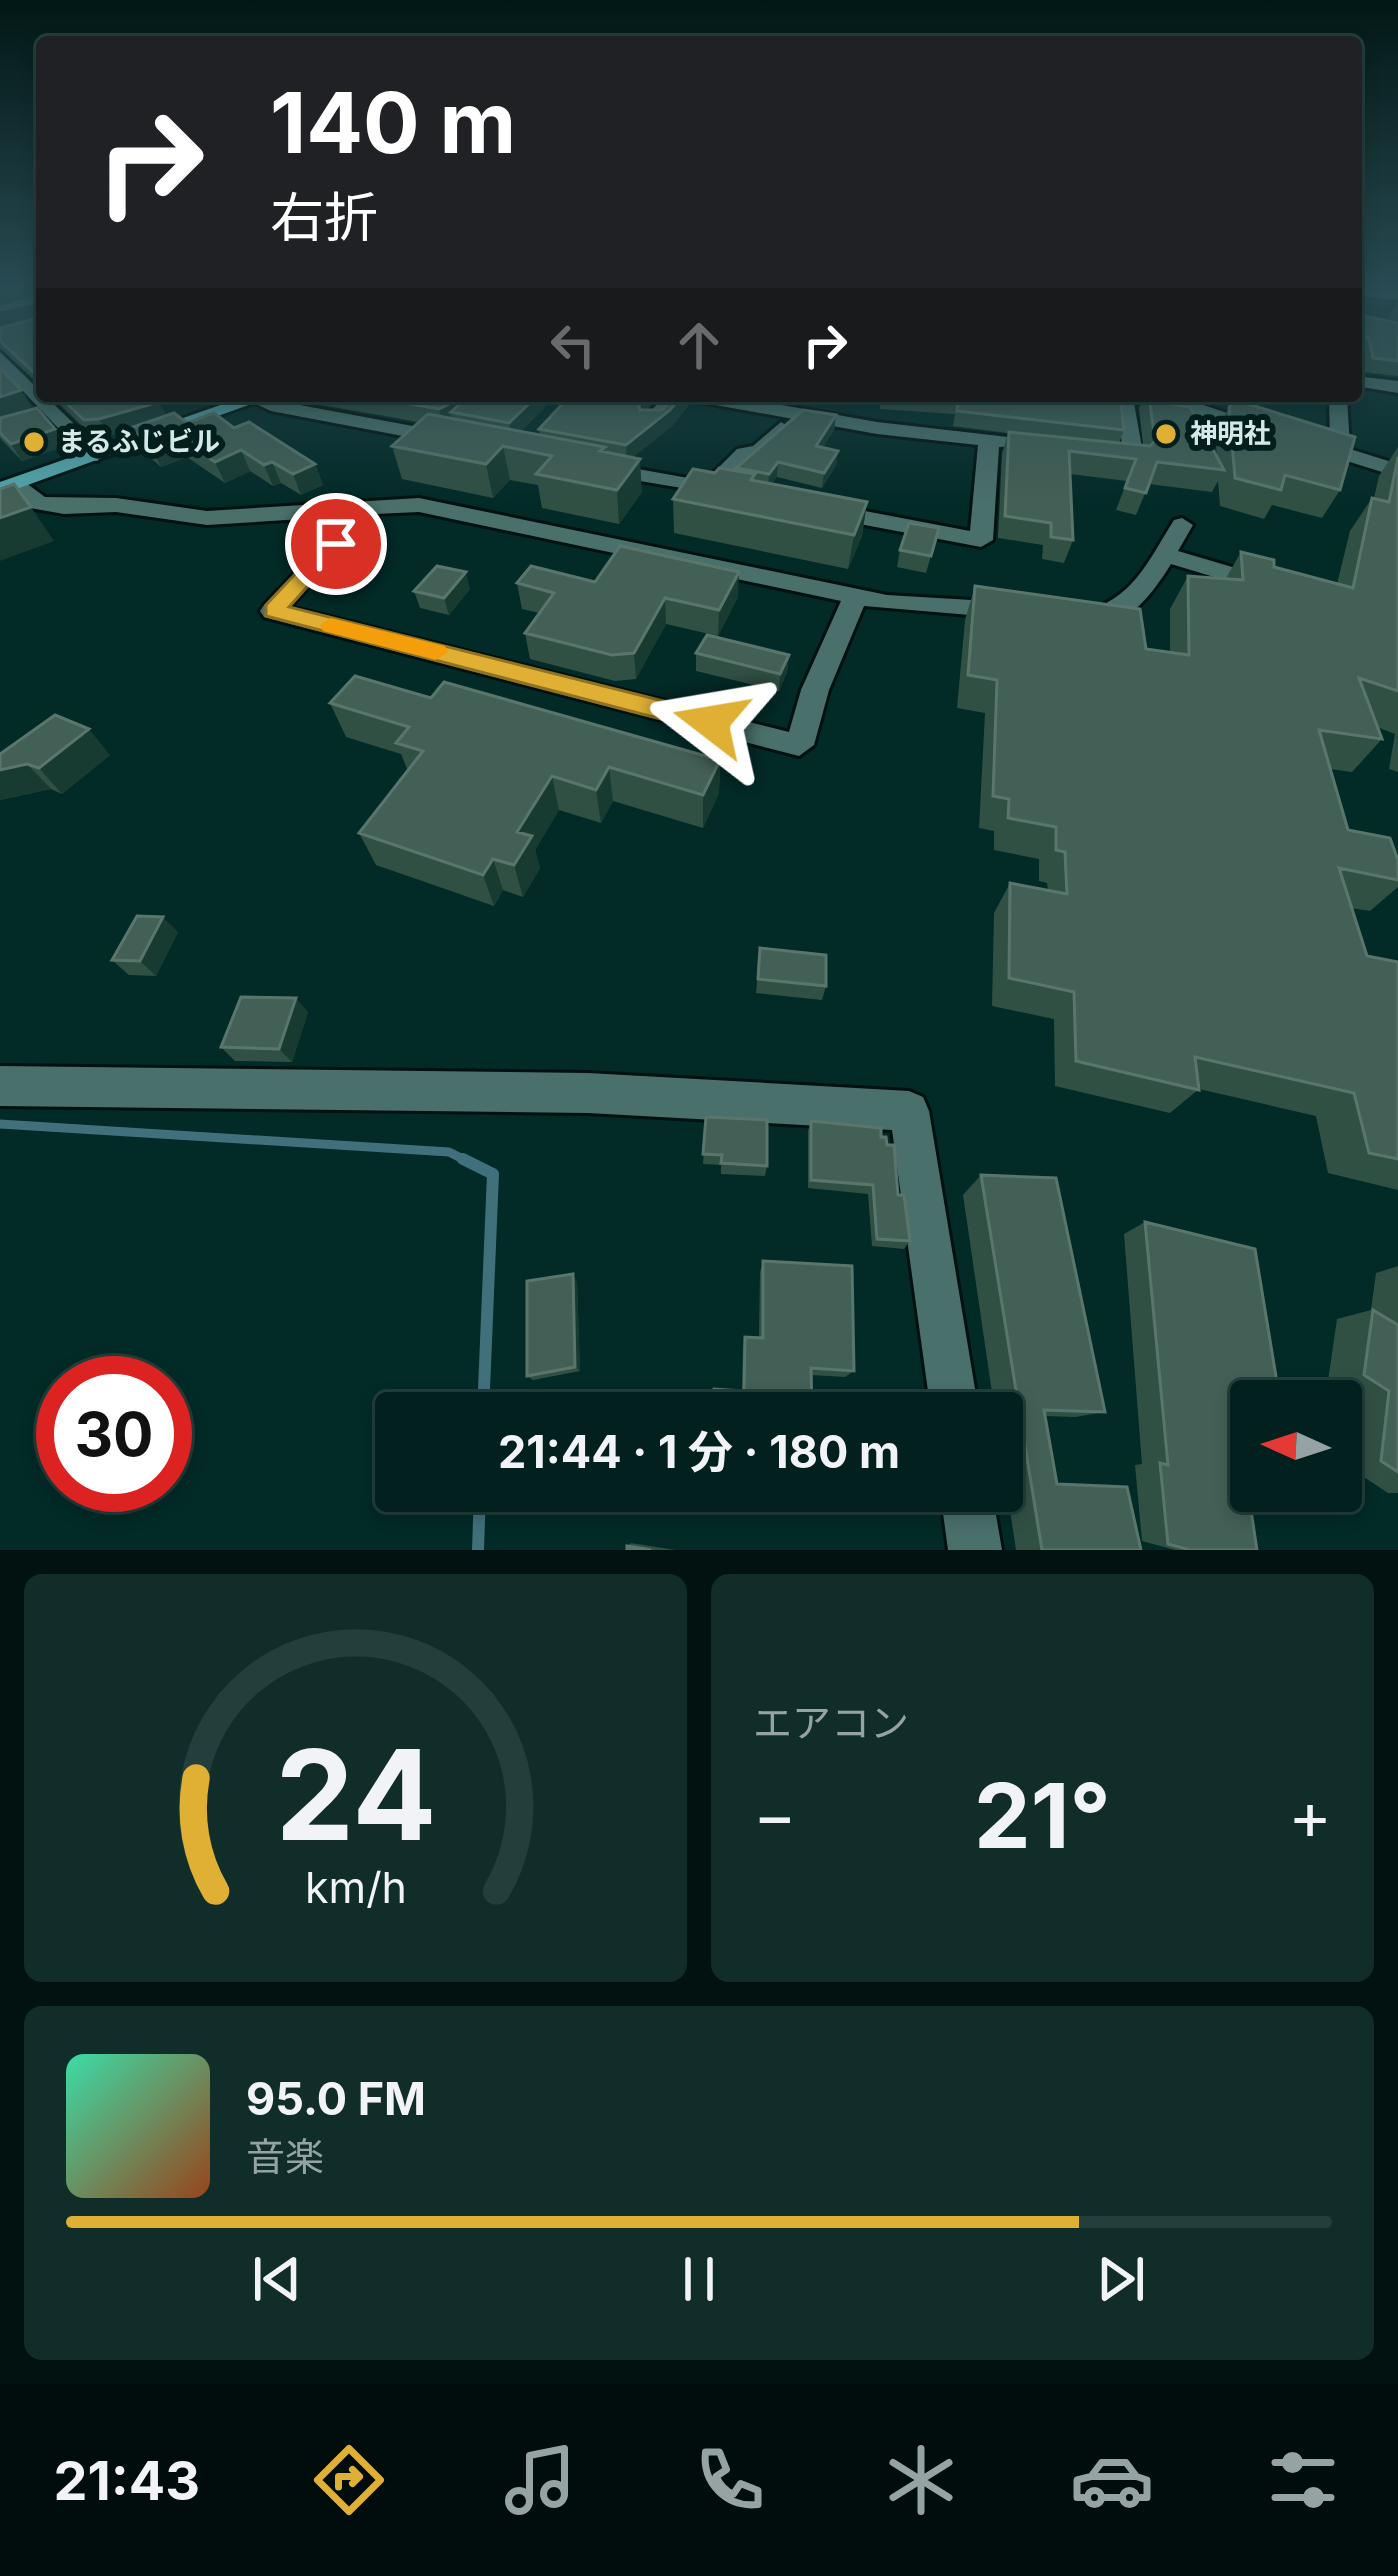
<!DOCTYPE html>
<html lang="ja">
<head>
<meta charset="utf-8">
<style>
	:root { --surface:#02201d; --page:#102d2a; --text:#f1f3f6; --muted:#96a3a4; --line:#233e3b; --accent:#dfb034 }
	body { margin:0; font-family:Inter,"Noto Sans JP",sans-serif; background:var(--page); color:var(--text); height:100vh; display:flex; flex-direction:column; font-size:45px; white-space:nowrap }
	* { box-sizing:border-box; margin:0 }
	p { font-size:39px; color:var(--muted) }
	.icon { flex:none; width:66px; height:66px; fill:none; stroke:currentColor; stroke-width:2; stroke-linecap:round; stroke-linejoin:round }
	.map { position:relative; height:1550px; overflow:hidden }
	.side { display:flex; flex-direction:column; gap:24px; padding:24px; background:#011210; flex:1 }
	.side>* { flex:none }
	.hud { position:absolute; left:36px; top:36px; width:1326px; height:366px; border-radius:12px; box-shadow:0 6px 18px #0003,0 0 0 3px var(--line); background:#202124; color:#fff; overflow:hidden }
	.needle { width:78px; rotate:273deg }
	.tools { position:absolute; left:1230px; top:1380px; display:grid; gap:24px }
	.tools a { display:grid; place-items:center; width:132px; height:132px; border-radius:12px; background:var(--surface); box-shadow:0 6px 18px #0003,0 0 0 3px var(--line); font-size:60px }
	.speed { position:absolute; left:36px; top:1356px; display:flex; gap:24px; font-size:60px; font-weight:700; text-align:center }
	.speed>* { display:grid; place-content:center; width:156px; height:156px; border-radius:50%; background:var(--surface); box-shadow:0 6px 18px #0003,0 0 0 3px var(--line); line-height:1 }
	.speed .limit { border:18px solid #d22; background:#fff; color:#111 }
	.pin { position:absolute; display:grid; place-items:center; width:102px; height:102px; color:#fff; margin:-51px; border:6px solid #fff; border-radius:50%; box-shadow:0 3px 12px #0007 }
	.me { position:absolute; width:132px; margin:-66px; rotate:284deg; stroke-linejoin:round; filter:drop-shadow(0 0 9px #0008) }
	.turn { display:flex; align-items:center; gap:42px; height:252px; padding:0 36px; font-size:54px }
	.turn .icon { width:156px; height:156px; stroke-width:2.5 }
	.turn b { display:block; font-size:84px; line-height:102px }
	.lanes { display:flex; align-items:center; height:114px; padding:0 36px; background:#0003; justify-content:center; gap:60px; direction:ltr }
	.lanes .off { opacity:.35 }
	.big { font-size:90px; font-weight:700; line-height:1.1 }
	.side .card { flex:1; display:flex; flex-direction:column; justify-content:center; gap:18px; min-width:0; padding:0 42px; border-radius:18px; background:var(--page) }
	.side .dial { align-items:center; gap:0 }
	.dial svg { height:312px; overflow:visible; fill:none; stroke:var(--line); stroke-width:7; stroke-linecap:round; text-anchor:middle }
	.dial text { fill:var(--text); stroke:none }
	.song { display:flex; align-items:center; gap:36px }
	.cover { width:144px; height:144px; border-radius:18px; background:linear-gradient(135deg,hsl(160 70% 55%),hsl(20 70% 35%)) }
	.played { height:12px; border-radius:6px; background:linear-gradient(90deg,var(--accent) 80%,var(--line) 80%) }
	.keys { display:flex; justify-content:space-around; direction:ltr }
	.heat { display:flex; justify-content:space-between; align-items:center; font-size:66px; direction:ltr }
	.side .tiles { flex:1; display:grid; gap:24px; grid-template-columns:1fr 1fr }
	.card:last-child { grid-column:span 2 }
	.trip { position:absolute; left:375px; top:1392px; width:648px; height:120px; border-radius:12px; background:var(--surface); box-shadow:0 6px 18px #0003,0 0 0 3px var(--line); font-weight:700; line-height:120px; text-align:center }
	.dock { display:flex; height:192px; justify-content:space-around; align-items:center; background:#010d0c; color:var(--muted) }
	.dock .icon { width:84px; height:84px }
	.dock .active { color:var(--accent) }
	.dock b { font-size:54px; color:var(--text) }
	.map>svg:first-child { display:block }
	.lines { fill:none; stroke-linecap:round; stroke-linejoin:round }
	.stream-far1 { stroke:#40707c; stroke-width:9 }
	.stream { stroke:#40707c; stroke-width:12 }
	.minor-casing { stroke:#00110f; stroke-width:6 }
	.major-casing { stroke:#00110f; stroke-width:6 }
	.minor { fill:#4a706c; fill-rule:evenodd }
	.major { fill:#55a7ae; fill-rule:evenodd }
	.wall { fill:#315044 }
	.shaded-wall { fill:#173a31 }
	.building { fill:#436056; stroke:#5a766c; stroke-width:3 }
	.route { fill:#dfb034; stroke:#917222; stroke-width:3 }
	.slow { fill:#f59e0b }
	.poi-dot { fill:#dfb034; stroke:#031f1d; stroke-width:4.5 }
	.labels { text-anchor:middle; stroke-width:12; stroke-linejoin:round; paint-order:stroke }
	.far-poi-label { font-size:27px; font-weight:bold; fill:#d5eae7; stroke:#031f1d; text-anchor:start }
</style>
</head>
<body>
<div class="map">
<svg width="1398" height="1550" viewBox="0 0 1398 1550">
	<rect width="100%" height="100%" fill="#022a27"/>
	<g class="lines">
		<path class="stream-far1" d="M 0,1124 L 449,1152 L 469,1162"/>
		<path class="stream" d="M 463,1159 L 493,1174 L 483,1413
			M 478,1550 L 480,1491"/>
		<defs>
			<path id="minor" d="M 1356,288 L 1398,290 L 1398,300 L 1356,296 Z
				M 0,352 L 98,447 L 98,461 L 84,461 L 81,452 L 0,367 Z
				M 1356,376 L 1398,381 L 1398,393 L 1356,386 Z
				M 251,396 L 445,432 L 455,438 L 445,444 L 271,411 L 252,402 Z
				M 665,396 L 684,396 L 659,424 L 645,424 L 642,420 Z
				M 690,396 L 731,396 L 877,422 L 1017,438 L 1017,446 L 999,447 L 993,540 L 981,547 L 828,518 L 817,511 L 828,504 L 970,531 L 978,445 L 877,434 L 699,402 Z
				M 1115,396 L 1177,396 L 1271,428 L 1261,434 L 1168,406 L 1134,403 L 1144,459 C 1135,469 1110,465 1101,456 L 1104,452 L 1123,451 Z
				M 1329,396 L 1347,396 L 1350,449 L 1398,464 L 1398,477 L 1305,448 L 1305,440 L 1330,443 Z
				M 781,422 L 791,428 L 788,432 C 767,454 746,463 725,485 L 733,491 L 730,496 L 604,475 L 594,469 L 604,463 L 705,481 L 737,449 L 753,446 Z
				M 18,477 L 45,497 L 116,498 L 207,511 L 419,498 L 887,595 L 1005,602 L 1018,610 L 1005,618 L 864,606 L 829,690 L 814,745 L 799,756 L 264,617 L 260,611 L 264,605 L 349,516 L 207,525 L 116,512 L 64,514 L 30,508 L 7,483 ZM 419,512 L 841,601 L 801,690 L 789,732 L 290,607 L 375,514 Z
				M 1182,518 L 1193,525 L 1178,551 L 1276,580 L 1276,590 L 1267,593 L 1171,564 C 1151,596 1123,635 1080,625 L 1076,619 L 1080,613 C 1134,599 1146,564 1174,520 Z
				M 0,1066 L 588,1073 L 909,1091 L 923,1097 L 929,1111 L 979,1413 L 931,1413 L 892,1130 L 588,1113 L 0,1106 Z
				M 940,1491 L 992,1491 L 1002,1550 L 948,1550 Z"/>
			<path id="major" d="M 246,396 L 273,396 L 0,495 L 0,482 Z"/>
		</defs>
		<use href="#minor" class="minor-casing"/>
		<use href="#major" class="major-casing"/>
		<use href="#minor" class="minor"/>
		<use href="#major" class="major"/>
	</g>
	<path class="wall" d="M 42,287 L 42,387 L 0,348 L 0,307 L 35,296 L 0,307 Z
		M 1398,301 L 1398,321 L 1388,319 Z
		M 1359,315 L 1398,323 L 1398,376 L 1365,372 L 1361,351 L 1356,350 L 1356,321 Z
		M 51,396 L 169,396 L 158,400 L 166,415 L 187,423 L 234,428 L 315,464 L 323,485 L 301,495 L 281,483 L 273,486 L 250,471 L 225,483 L 187,457 L 161,467 L 141,449 L 131,429 L 108,436 L 94,437 Z
		M 308,396 L 556,396 L 521,431 L 540,435 L 539,429 L 570,396 L 656,396 L 656,399 L 646,410 L 662,410 L 688,406 L 671,427 L 633,457 L 642,492 L 619,524 L 542,508 L 538,485 L 510,480 L 493,498 L 402,479 L 392,446 L 419,422 L 311,403 Z
		M 832,396 L 856,396 L 854,399 Z
		M 880,396 L 1120,396 L 1124,430 L 1119,443 L 1143,445 L 1139,408 L 1144,396 L 1149,396 L 1163,403 L 1217,457 L 1215,434 L 1229,407 L 1340,490 L 1322,518 L 1272,505 L 1264,519 L 1220,506 L 1218,481 L 1212,492 L 1149,484 L 1136,515 L 1116,510 L 1127,481 L 1070,474 L 1073,540 L 1064,563 L 1042,559 L 1043,545 L 998,538 L 1002,454 L 1008,433 L 953,426 L 955,414 L 880,409 Z
		M 836,415 L 834,430 L 823,447 L 838,451 L 836,465 L 822,488 L 777,477 L 772,483 L 867,502 L 862,536 L 848,569 L 674,533 L 673,499 L 715,473 L 735,471 L 736,468 Z
		M 0,418 L 65,446 L 22,461 L 0,438 Z
		M 1398,447 L 1398,772 L 1389,769 L 1395,734 L 1377,727 L 1382,739 L 1352,772 L 1330,769 L 1348,830 L 1398,860 L 1398,887 L 1370,911 L 1351,908 L 1367,956 L 1398,962 L 1398,1190 L 1328,1173 L 1316,1116 L 1199,1089 L 1170,1113 L 1055,1086 L 1054,1019 L 992,1006 L 994,913 L 1010,883 L 1048,890 L 1047,883 L 1039,881 L 1039,859 L 994,850 L 994,831 L 979,828 L 985,713 L 957,708 L 965,620 L 975,586 L 1146,649 L 1170,652 L 1170,609 L 1188,576 L 1226,578 L 1241,552 L 1274,567 L 1337,584 L 1350,531 L 1372,498 L 1374,498 L 1379,476 Z
		M 939,528 L 926,573 L 897,567 L 900,550 Z
		M 595,582 L 738,597 L 718,636 L 666,624 L 636,679 L 615,681 L 530,659 L 525,633 L 539,613 L 522,609 L 517,583 Z
		M 470,589 L 449,615 L 420,608 L 414,591 Z
		M 696,653 L 789,655 L 787,672 L 779,691 L 696,671 Z
		M 431,698 L 720,760 L 719,793 L 703,828 L 613,801 L 601,823 L 559,810 L 535,850 L 540,868 L 523,897 L 503,890 L 494,906 L 376,865 L 359,833 L 408,771 L 401,754 L 346,737 L 330,703 Z
		M 0,754 L 110,755 L 62,794 L 51,789 L 0,800 Z
		M 178,932 L 156,976 L 129,975 L 112,960 Z
		M 760,948 L 826,986 L 822,1000 L 756,993 Z
		M 308,1012 L 292,1062 L 235,1061 L 221,1047 Z
		M 706,1117 L 767,1166 L 765,1176 L 721,1174 L 721,1165 L 703,1164 Z
		M 811,1121 L 898,1195 L 910,1241 L 904,1249 L 872,1246 L 868,1194 L 808,1188 L 808,1131 Z
		M 981,1175 L 1105,1412 L 1075,1417 L 1045,1416 L 1057,1484 L 1141,1550 L 1016,1550 L 1002,1458 L 1002,1413 L 995,1413 L 963,1195 Z
		M 1145,1222 L 1251,1401 L 1251,1463 L 1244,1461 L 1257,1550 L 1175,1550 L 1142,1541 L 1135,1465 L 1142,1464 L 1124,1234 Z
		M 763,1261 L 854,1371 L 845,1377 L 811,1375 L 713,1413 L 742,1390 L 743,1345 L 745,1337 L 759,1338 L 760,1272 Z
		M 1398,1266 L 1398,1493 L 1388,1493 L 1341,1462 L 1351,1396 L 1328,1381 L 1337,1319 L 1371,1310 L 1376,1273 Z
		M 577,1282 L 580,1371 L 533,1380 L 527,1376 Z
		M 631,1543 L 675,1550 L 627,1550 L 627,1546 Z"/>
	<path class="shaded-wall" d="M 8,287 L 36,287 L 41,295 L 0,307 L 0,289 Z
		M 36,302 L 42,318 L 0,328 L 0,310 Z
		M 21,390 L 32,407 L 0,417 L 0,397 Z
		M 465,396 L 473,396 L 451,412 L 453,421 L 443,426 L 439,409 Z
		M 537,396 L 556,396 L 512,440 L 509,423 Z
		M 642,396 L 656,396 L 656,399 L 639,417 L 638,400 Z
		M 682,396 L 687,396 L 688,406 L 671,427 L 627,462 L 626,445 Z
		M 159,402 L 168,419 L 108,436 L 99,419 Z
		M 836,415 L 834,430 L 814,460 L 816,446 Z
		M 55,429 L 65,446 L 22,461 L 11,444 Z
		M 177,436 L 187,457 L 161,467 L 150,446 Z
		M 503,446 L 510,480 L 493,498 L 486,464 Z
		M 241,450 L 250,471 L 225,483 L 215,462 Z
		M 838,451 L 836,465 L 822,488 L 824,473 Z
		M 640,459 L 642,492 L 619,524 L 617,490 Z
		M 272,462 L 281,483 L 273,486 L 264,465 Z
		M 778,462 L 777,477 L 768,488 L 769,474 Z
		M 315,464 L 323,485 L 301,495 L 293,474 Z
		M 867,502 L 862,536 L 848,569 L 854,535 Z
		M 31,507 L 54,541 L 0,561 L 0,518 Z
		M 466,572 L 470,589 L 449,615 L 444,598 Z
		M 739,572 L 738,597 L 718,636 L 719,610 Z
		M 665,598 L 666,624 L 636,679 L 634,653 Z
		M 789,655 L 787,672 L 779,691 L 780,674 Z
		M 89,729 L 110,755 L 62,794 L 39,768 Z
		M 720,760 L 719,793 L 703,828 L 703,795 Z
		M 27,764 L 51,789 L 0,800 L 0,770 Z
		M 609,767 L 613,801 L 601,823 L 596,790 Z
		M 552,776 L 559,810 L 535,850 L 540,868 L 523,897 L 514,865 L 517,832 Z
		M 493,859 L 503,890 L 494,906 L 483,875 Z
		M 163,917 L 178,932 L 156,976 L 140,961 Z
		M 296,998 L 308,1012 L 292,1062 L 279,1049 Z
		M 573,1274 L 577,1282 L 580,1371 L 575,1367 Z"/>
	<path class="building" d="M 37,287 L 42,287 L 42,380 L 0,341 L 0,328 L 34,319 L 36,302 L 0,310 L 0,307 L 35,298 Z
		M 1359,315 L 1398,323 L 1398,361 L 1373,358 L 1369,338 L 1358,336 Z
		M 0,368 L 21,390 L 0,397 Z
		M 59,396 L 153,396 L 159,402 L 99,419 L 84,420 Z
		M 364,396 L 465,396 L 439,409 Z
		M 469,396 L 537,396 L 509,423 L 451,412 Z
		M 570,396 L 642,396 L 638,400 L 640,410 L 662,410 L 675,396 L 682,396 L 670,410 L 626,445 L 539,429 Z
		M 928,396 L 1120,396 L 1124,430 L 957,411 L 958,398 Z
		M 1149,396 L 1161,396 L 1163,403 L 1190,407 L 1224,470 L 1157,462 L 1146,493 L 1125,488 L 1136,459 L 1069,451 L 1073,540 L 1051,537 L 1051,523 L 1005,516 L 1009,432 L 1150,446 L 1155,441 Z
		M 1235,400 L 1355,437 L 1340,490 L 1285,475 L 1281,490 L 1235,478 L 1229,407 Z
		M 37,408 L 55,429 L 11,444 L 0,433 L 0,418 Z
		M 803,410 L 836,415 L 816,446 L 838,451 L 824,473 L 778,462 L 769,474 L 736,468 Z
		M 174,413 L 187,423 L 214,413 L 234,428 L 249,422 L 315,464 L 293,474 L 272,462 L 264,465 L 241,450 L 215,462 L 177,436 L 150,446 L 130,428 Z
		M 428,414 L 605,447 L 600,451 L 640,459 L 617,490 L 536,474 L 552,456 L 503,446 L 486,464 L 392,446 Z
		M 1398,457 L 1398,691 L 1359,678 L 1382,739 L 1319,730 L 1348,830 L 1390,838 L 1398,860 L 1398,880 L 1339,868 L 1367,956 L 1398,962 L 1398,1159 L 1369,1153 L 1354,1093 L 1195,1057 L 1199,1090 L 1076,1061 L 1074,992 L 1009,978 L 1010,883 L 1067,894 L 1065,852 L 1056,850 L 1056,827 L 1008,818 L 1009,799 L 993,796 L 997,680 L 968,675 L 975,586 L 1140,609 L 1146,649 L 1189,655 L 1188,576 L 1243,580 L 1241,552 L 1274,560 L 1274,567 L 1353,588 L 1372,498 L 1389,502 Z
		M 719,468 L 755,474 L 751,480 L 867,502 L 854,535 L 673,499 L 693,469 L 715,473 Z
		M 14,484 L 31,507 L 0,518 L 0,489 Z
		M 909,523 L 939,528 L 931,556 L 900,550 Z
		M 620,546 L 739,572 L 719,610 L 665,598 L 634,653 L 612,655 L 525,633 L 554,593 L 517,583 L 531,566 L 595,582 Z
		M 437,566 L 466,572 L 444,598 L 414,591 Z
		M 707,635 L 789,655 L 780,674 L 696,653 Z
		M 355,676 L 431,698 L 444,682 L 720,760 L 703,795 L 609,767 L 596,790 L 552,776 L 517,832 L 532,836 L 514,865 L 493,859 L 483,875 L 359,833 L 423,751 L 396,743 L 409,727 L 330,703 Z
		M 55,715 L 89,729 L 39,768 L 27,764 L 0,770 L 0,754 Z
		M 137,916 L 163,917 L 140,961 L 112,960 Z
		M 760,948 L 826,955 L 826,986 L 758,979 Z
		M 241,997 L 296,998 L 279,1049 L 221,1047 Z
		M 706,1117 L 767,1120 L 767,1166 L 721,1163 L 722,1155 L 703,1154 Z
		M 811,1121 L 881,1128 L 881,1137 L 886,1137 L 887,1145 L 894,1145 L 898,1195 L 904,1195 L 910,1241 L 877,1239 L 873,1185 L 811,1180 Z
		M 981,1175 L 1056,1178 L 1105,1412 L 1044,1410 L 1057,1484 L 1127,1487 L 1141,1550 L 1042,1550 Z
		M 1145,1222 L 1255,1249 L 1280,1401 L 1251,1401 L 1251,1453 L 1242,1451 L 1257,1550 L 1190,1550 L 1168,1544 L 1160,1463 L 1168,1465 Z
		M 763,1261 L 852,1266 L 854,1371 L 811,1368 L 812,1410 L 862,1413 L 713,1413 L 714,1389 L 744,1391 L 745,1337 L 763,1338 Z
		M 573,1274 L 575,1367 L 527,1376 L 527,1281 Z
		M 1373,1310 L 1398,1325 L 1398,1472 L 1381,1461 L 1389,1391 L 1364,1375 Z
		M 531,1491 L 633,1491 L 633,1493 L 530,1505 Z
		M 627,1546 L 651,1550 L 627,1550 Z"/>
	<linearGradient id="sky" x2="0" y2="1"><stop stop-color="#011715"/><stop offset="0.57" stop-color="#284a52"/><stop offset="1" stop-color="#284a52" stop-opacity="0"/></linearGradient>
	<rect width="1398" height="504" fill="url(#sky)"/>
	<path class="route" d="M 336,537 L 346,544 L 289,607 L 711,713 L 724,722 L 711,732 L 266,616 L 266,605 L 328,539 Z"/>
	<path class="slow" d="M 331,618 L 445,646 L 448,652 L 436,660 L 323,631 L 320,625 Z"/>
	<g class="poi-dot">
		<circle cx="1166" cy="434" r="12"/>
		<circle cx="34" cy="442" r="12"/>
	</g>
	<g class="labels">
		<g class="far-poi-label">
			<text x="1190" y="443">神明社</text>
			<text x="58" y="451">まるふじビル</text>
		</g>
	</g>
</svg>
<div class="tools">
<a><svg class="needle" viewBox="-14 -14 28 28"><path d="M0-13l5 13h-10z" fill="#e53935"/><path d="M0 13l5-13h-10z" fill="#96a3a4"/></svg></a>
</div>
<div class="speed"><div class="limit">30</div></div>
<div class="pin" style="left:336px;top:544px;background:#d93025"><svg class="icon" aria-label="arrive" viewBox="0 0 24 24"><path d="M6 21V4h12l-3 4 3 4H6"/></svg></div>
<svg class="me" style="left:711px;top:722px" viewBox="-20 -20 40 40"><path d="M0-17L14 15 0 8-14 15z" fill="#dfb034" stroke="#fff" stroke-width="4"/></svg>
<div class="trip">21:44 · 1 分 · 180 m</div>
<div class="hud">
<div class="turn"><svg class="icon" aria-label="right" viewBox="0 0 24 24"><path d="M7 20v-9h11M14 6l5 5-5 5"/></svg><div><b>140 m</b>右折</div></div>
<div class="lanes"><svg class="icon off" aria-label="left" viewBox="0 0 24 24"><path d="M17 20v-9H6M10 6l-5 5 5 5"/></svg><svg class="icon off" aria-label="ahead" viewBox="0 0 24 24"><path d="M12 20V5M6 11l6-6 6 6"/></svg><svg class="icon" aria-label="right" viewBox="0 0 24 24"><path d="M7 20v-9h11M14 6l5 5-5 5"/></svg></div>
</div>
</div>
<section class="side">
<div class="tiles">
<div class="card dial"><svg viewBox="0 0 100 80">
<path d="M14 69A42 42 0 1 1 86 69"/>
<path d="M14 69A42 42 0 0 1 9 40" stroke="#dfb034"/>
<text x="50" y="56" font-size="32" font-weight="700">24</text>
<text x="50" y="72" font-size="11">km/h</text>
</svg></div>
<div class="card"><p>エアコン</p>
<div class="heat"><a>−</a><b class="big">21°</b><a>+</a></div>
</div>
<div class="card">
<div class="song"><i class="cover"></i><div><b>95.0 FM</b><p>音楽</p></div></div>
<div class="played"></div>
<div class="keys"><svg class="icon" aria-label="previous" viewBox="0 0 24 24"><path d="M18 5L8 12l10 7zM5 5v14"/></svg><svg class="icon" aria-label="pause" viewBox="0 0 24 24"><path d="M8 5v14M16 5v14"/></svg><svg class="icon" aria-label="next" viewBox="0 0 24 24"><path d="M6 5l10 7-10 7zM19 5v14"/></svg></div>
</div>
</div>
</section>
<nav class="dock">
<b>21:43</b>
<svg class="icon active" aria-label="directions" viewBox="0 0 24 24"><path d="M12 3l9 9-9 9-9-9zM9 14v-3h6M13 9l2 2-2 2"/></svg>
<svg class="icon" aria-label="music" viewBox="0 0 24 24"><path d="M9 18V5l10-2v13"/><circle cx="6" cy="18" r="3"/><circle cx="16" cy="16" r="3"/></svg>
<svg class="icon" aria-label="phone" viewBox="0 0 24 24"><path d="M5 4h4l2 5-3 2q2 4 5 5l2-3 5 2v4C11 20 4 13 5 4z"/></svg>
<svg class="icon" aria-label="climate" viewBox="0 0 24 24"><path d="M12 3v18M4 7l16 10M4 17L20 7"/></svg>
<svg class="icon" aria-label="car" viewBox="0 0 24 24"><path d="M5 17H2v-5l4-1 3-4h7l3 4 3 1v5h-3M9 17h6M6 11h13"/><circle cx="7" cy="17" r="2"/><circle cx="17" cy="17" r="2"/></svg>
<svg class="icon" aria-label="filters" viewBox="0 0 24 24"><path d="M4 7h16M4 17h16"/><circle cx="9" cy="7" r="2"/><circle cx="15" cy="17" r="2"/></svg>
</nav>
</body>
</html>
